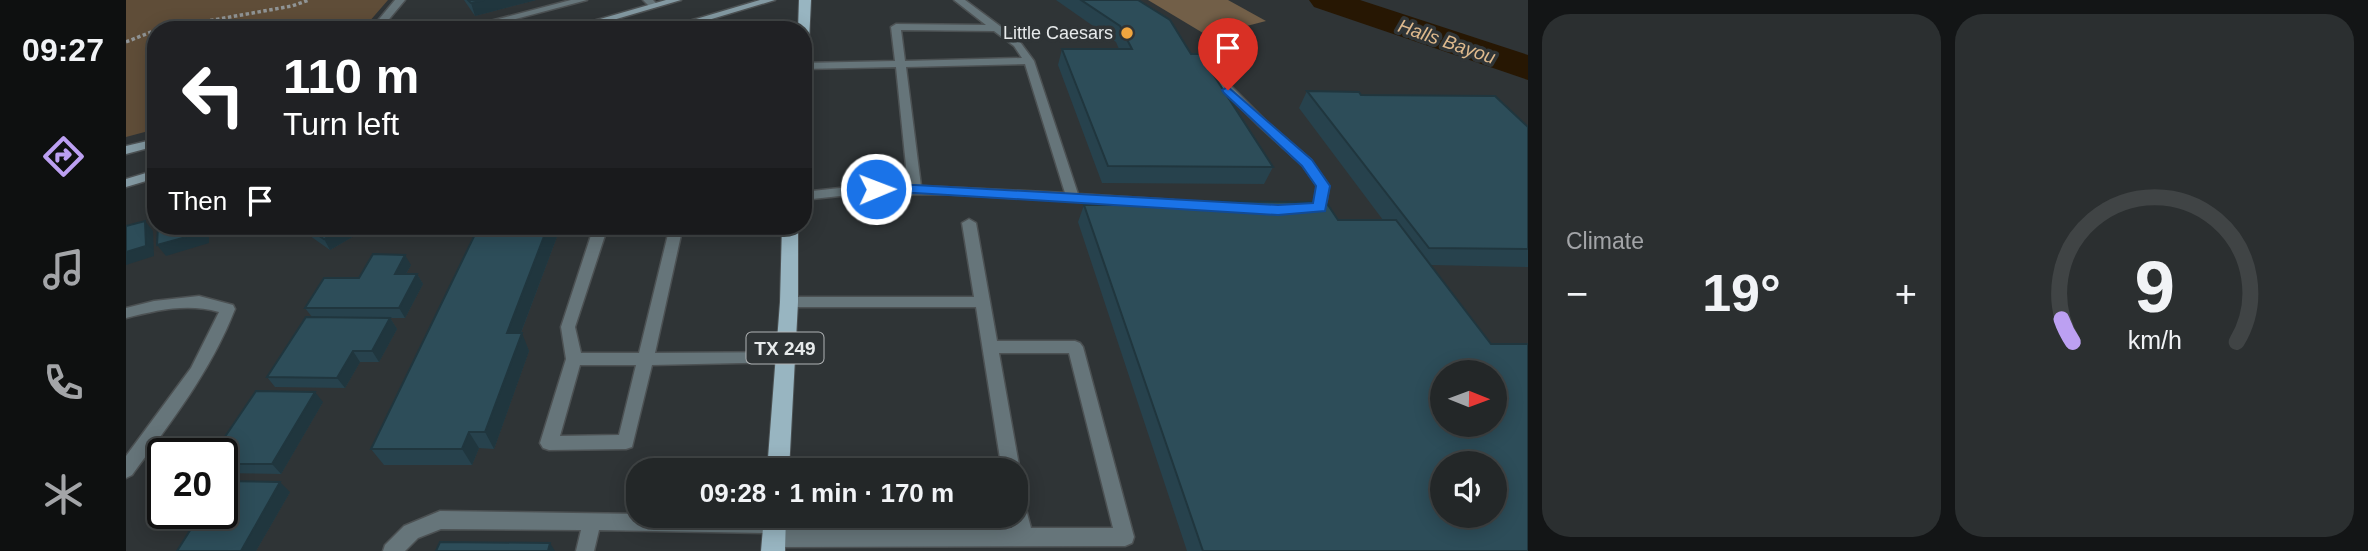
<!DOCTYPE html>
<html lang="en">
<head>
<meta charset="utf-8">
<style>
	:root { --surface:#232728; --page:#2b2f30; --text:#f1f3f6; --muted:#a3a5a8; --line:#404445; --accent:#bca0f2 }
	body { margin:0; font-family:Arial,sans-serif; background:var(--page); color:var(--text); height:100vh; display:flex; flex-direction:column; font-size:26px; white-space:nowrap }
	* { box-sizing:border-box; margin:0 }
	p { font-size:23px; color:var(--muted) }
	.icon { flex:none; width:38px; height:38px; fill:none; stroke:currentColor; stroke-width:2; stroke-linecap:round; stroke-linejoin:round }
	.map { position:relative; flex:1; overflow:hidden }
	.panel { display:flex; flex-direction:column; gap:14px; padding:14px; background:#131516; width:840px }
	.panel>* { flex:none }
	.hud { position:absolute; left:21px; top:21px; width:665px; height:214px; border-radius:28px; box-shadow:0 4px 18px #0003,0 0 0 2px var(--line); background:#202124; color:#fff; overflow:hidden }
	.needle { width:46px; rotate:91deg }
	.controls { position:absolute; left:1304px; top:360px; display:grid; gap:14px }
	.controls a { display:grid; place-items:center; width:77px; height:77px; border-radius:50%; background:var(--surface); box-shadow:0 4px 18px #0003,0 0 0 2px var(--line); font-size:35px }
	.speed { position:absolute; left:21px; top:438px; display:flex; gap:14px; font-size:35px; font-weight:700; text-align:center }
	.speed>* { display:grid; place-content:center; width:91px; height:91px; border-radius:50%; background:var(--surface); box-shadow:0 4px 18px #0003,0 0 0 2px var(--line); line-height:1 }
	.speed .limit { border:4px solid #111; border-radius:10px; background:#fff; color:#111 }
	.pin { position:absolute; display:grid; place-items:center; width:60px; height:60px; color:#fff; margin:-72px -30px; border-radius:50% 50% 50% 0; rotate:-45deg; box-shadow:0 0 7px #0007 }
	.pin .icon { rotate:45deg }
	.me { position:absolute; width:77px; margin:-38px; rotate:89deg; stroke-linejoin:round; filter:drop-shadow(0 0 5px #0008) }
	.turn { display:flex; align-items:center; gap:24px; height:147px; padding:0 21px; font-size:32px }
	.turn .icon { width:91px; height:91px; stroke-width:2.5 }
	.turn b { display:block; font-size:49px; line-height:60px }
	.then { display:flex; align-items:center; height:66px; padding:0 21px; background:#0003; gap:14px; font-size:26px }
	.big { font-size:52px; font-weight:600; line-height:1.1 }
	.panel .card { flex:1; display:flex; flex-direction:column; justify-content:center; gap:10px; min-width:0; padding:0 24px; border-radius:28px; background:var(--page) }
	.panel .dial { align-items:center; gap:0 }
	.dial svg { height:182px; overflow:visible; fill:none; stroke:var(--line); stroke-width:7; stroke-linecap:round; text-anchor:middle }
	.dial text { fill:var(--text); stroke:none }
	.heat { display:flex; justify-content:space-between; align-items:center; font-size:38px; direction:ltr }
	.panel .tiles { flex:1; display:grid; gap:14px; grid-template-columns:repeat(2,1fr) }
	.trip { position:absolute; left:500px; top:458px; width:402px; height:70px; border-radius:28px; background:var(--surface); box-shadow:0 4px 18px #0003,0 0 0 2px var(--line); font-weight:600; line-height:70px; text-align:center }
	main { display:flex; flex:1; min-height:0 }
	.tabs { display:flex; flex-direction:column; width:126px; justify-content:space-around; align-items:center; background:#0e1010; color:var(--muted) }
	.tabs .icon { width:49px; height:49px }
	.tabs .selected { color:var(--accent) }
	.tabs b { font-size:32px; color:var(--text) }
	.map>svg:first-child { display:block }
	.green { fill:#5f4d38 }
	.forest { fill:#725f48 }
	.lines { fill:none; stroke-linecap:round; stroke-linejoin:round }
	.river { fill:#271703; fill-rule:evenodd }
	.service-casing { stroke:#4c5153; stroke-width:3 }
	.minor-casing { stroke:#4c5153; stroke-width:3 }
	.secondary-casing { stroke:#4c5153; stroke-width:3 }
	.primary-casing { stroke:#4c5153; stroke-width:2 }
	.path { stroke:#909495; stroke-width:3.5; stroke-dasharray:3.5 2.5; stroke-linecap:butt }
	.service { fill:#66757a; fill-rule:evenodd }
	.minor { fill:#66757a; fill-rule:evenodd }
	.secondary { fill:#8399a2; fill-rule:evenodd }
	.primary { fill:#98b5c1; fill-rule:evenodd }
	.wall { fill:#27424d }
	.shaded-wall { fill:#20363e }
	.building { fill:#2d4d59; stroke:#20363e; stroke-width:2; fill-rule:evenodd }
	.route { fill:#1a73e8; stroke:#114b97; stroke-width:2 }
	.poi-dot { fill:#f1a63f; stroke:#2f3436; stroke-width:2.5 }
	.labels { text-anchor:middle; stroke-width:7; stroke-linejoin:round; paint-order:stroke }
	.far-poi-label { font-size:18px; fill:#e7eaeb; stroke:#2f3436; text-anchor:end }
	.far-water-label { font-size:19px; font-style:italic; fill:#deb98d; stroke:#2f3436 }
	.shield { fill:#2f3436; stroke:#b0b3b5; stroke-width:2 }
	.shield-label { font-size:19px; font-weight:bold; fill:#e7eaeb }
</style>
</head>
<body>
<main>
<nav class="tabs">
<b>09:27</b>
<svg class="icon selected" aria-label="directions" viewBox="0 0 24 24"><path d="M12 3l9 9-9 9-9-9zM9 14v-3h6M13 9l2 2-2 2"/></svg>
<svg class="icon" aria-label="music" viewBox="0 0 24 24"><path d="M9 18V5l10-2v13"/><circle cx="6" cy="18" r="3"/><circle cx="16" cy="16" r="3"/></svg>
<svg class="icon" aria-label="phone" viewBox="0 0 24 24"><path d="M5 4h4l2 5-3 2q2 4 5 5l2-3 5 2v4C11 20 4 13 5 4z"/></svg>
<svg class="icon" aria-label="climate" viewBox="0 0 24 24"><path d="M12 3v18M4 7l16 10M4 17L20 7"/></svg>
</nav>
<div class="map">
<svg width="1402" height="551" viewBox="0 0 1402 551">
	<rect width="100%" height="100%" fill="#2f3436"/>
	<path class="green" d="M 0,0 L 262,0 L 236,30 L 30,30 L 30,129 L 0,137 Z"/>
	<path class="forest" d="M 1022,0 L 1102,0 L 1140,21 L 1082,36 Z"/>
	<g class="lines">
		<path class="river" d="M 1183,0 L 1234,0 L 1402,55 L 1402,80 L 1188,7 Z"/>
		<defs>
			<path id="service" d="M 269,0 L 279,0 L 254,30 L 244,30 Z
				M 445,0 L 461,0 L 348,30 L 330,30 Z
				M 517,0 L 527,0 L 533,6 L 525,8 Z
				M 828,0 L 839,0 L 874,26 L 894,42 L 908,61 L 952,194 L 1047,200 L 1051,201 L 1053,204 L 1051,207 L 816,194 L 723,195 L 677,200 L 677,192 L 723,187 L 782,186 L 770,67 L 677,69 L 677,63 L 769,61 L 765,27 L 770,24 L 860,25 ZM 775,30 L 868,31 L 888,46 L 896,58 L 779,61 ZM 899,64 L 939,193 L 795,186 L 780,67 Z
				M 1073,57 L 1077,58 L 1141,122 L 1185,160 L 1203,186 L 1199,210 L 1178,211 L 1177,208 L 1178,205 L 1188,203 L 1191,186 L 1177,166 L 1133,126 L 1069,62 L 1068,60 Z
				M 843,219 L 850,223 L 871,341 L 949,341 L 954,343 L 957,347 L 1008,537 L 1006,543 L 999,546 L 648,547 L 641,544 L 639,538 L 641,533 L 473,530 L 468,551 L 450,551 L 455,530 L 315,529 L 292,538 L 279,551 L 257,551 L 259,545 L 278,526 L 314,511 L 513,514 L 513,516 L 651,516 L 656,518 L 658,524 L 656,529 L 886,528 L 884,516 L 891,516 L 891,496 L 897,498 L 905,528 L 987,528 L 943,353 L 873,353 L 894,471 L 891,477 L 891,471 L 876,471 L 850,307 L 663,307 L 658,306 L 656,302 L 658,298 L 663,297 L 848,297 L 836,223 Z
				M 468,226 L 482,226 L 449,327 L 455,353 L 513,353 L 544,226 L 557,226 L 529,353 L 659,352 L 664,354 L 667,358 L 664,362 L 526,365 L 506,447 L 500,449 L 423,450 L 417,448 L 414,443 L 440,359 L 435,327 ZM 454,365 L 510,365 L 493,435 L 434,436 Z"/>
			<path id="minor" d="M 73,296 L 107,305 L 109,309 C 85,371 45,422 6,475 L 0,478 L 0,456 L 65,368 L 93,312 C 61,303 32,310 0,318 L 0,308 L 28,301 Z"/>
			<path id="secondary" d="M 540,0 L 555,0 L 453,30 L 436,30 Z
				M 634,0 L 649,0 L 549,30 L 533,30 Z
				M 30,139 L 30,146 L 0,154 L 0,146 Z
				M 30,170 L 30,178 L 0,187 L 0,179 Z"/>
			<path id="primary" d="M 673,0 L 685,0 L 683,42 L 677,46 L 677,30 L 672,30 Z
				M 656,226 L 672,226 L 672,302 L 663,471 L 641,471 L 654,302 Z
				M 638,516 L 660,516 L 659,551 L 635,551 Z"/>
		</defs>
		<use href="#service" class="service-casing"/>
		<use href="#minor" class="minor-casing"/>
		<use href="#secondary" class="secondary-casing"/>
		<use href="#primary" class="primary-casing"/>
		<path class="path" d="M 31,30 L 166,6 L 183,0
			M 0,42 L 30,30"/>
		<use href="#service" class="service"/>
		<use href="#minor" class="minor"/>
		<use href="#secondary" class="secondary"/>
		<use href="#primary" class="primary"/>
	</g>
	<path class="wall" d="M 338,0 L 410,0 L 349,16 Z
		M 930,0 L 1012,0 L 1065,54 L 1147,167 L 1138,184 L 976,183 L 932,65 L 936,49 L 993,49 L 990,42 Z
		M 1181,91 L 1235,95 L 1402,127 L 1402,267 L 1305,265 L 1402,551 L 1061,551 L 952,222 L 958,205 L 1029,205 L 1031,201 L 1212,220 L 1257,220 L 1173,108 Z
		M 170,226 L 245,226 L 204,250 Z
		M 353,226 L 435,226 L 395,333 L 403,351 L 368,449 L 353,448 L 346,465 L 258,465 L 245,449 Z
		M 285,265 L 280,274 L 291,274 L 297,284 L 279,318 L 256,318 L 264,318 L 271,329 L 253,362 L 234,362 L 219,388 L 149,387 L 141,377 L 186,317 L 179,308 L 233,278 Z
		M 197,402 L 155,474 L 96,473 L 96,453 Z
		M 164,492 L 130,551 L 51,551 L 65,530 L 58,530 L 46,520 Z"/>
	<path class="shaded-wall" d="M 358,0 L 410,0 L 349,16 L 345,3 Z
		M 19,221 L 27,231 L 28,256 L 0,265 L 0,252 Z
		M 75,226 L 83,226 L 83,243 L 40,256 L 31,245 Z
		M 221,226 L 245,226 L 204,250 L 198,239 Z
		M 422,226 L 435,226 L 388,351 L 381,333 Z
		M 279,255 L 285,265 L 274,284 L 269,274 Z
		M 291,274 L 297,284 L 279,318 L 273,308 Z
		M 264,318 L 271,329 L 253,362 L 246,351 Z
		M 396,333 L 403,351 L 368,449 L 359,432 Z
		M 227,351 L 234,362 L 219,388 L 211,378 Z
		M 189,392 L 197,402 L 155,474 L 146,464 Z
		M 343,432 L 353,448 L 346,465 L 336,449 Z
		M 154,482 L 164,492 L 130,551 L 115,551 Z
		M 424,543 L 429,551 L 422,551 Z"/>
	<path class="building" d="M 342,0 L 358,0 L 345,3 Z
		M 955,0 L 1012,0 L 1044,20 L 1065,54 L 1074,54 L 1147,167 L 982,166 L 936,49 L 1006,49 L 994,26 Z
		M 1181,91 L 1233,92 L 1235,95 L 1369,96 L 1402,127 L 1402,249 L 1303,248 Z
		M 1031,201 L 1200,202 L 1212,220 L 1270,220 L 1365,344 L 1402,344 L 1402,551 L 1077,551 L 958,205 L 1033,205 ZM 1316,373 L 1368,373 L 1368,425 L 1316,425 ZM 1316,464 L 1368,464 L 1368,516 L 1316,516 Z
		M 19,221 L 20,246 L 0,252 L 0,226 Z
		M 32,226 L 75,226 L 75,233 L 31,245 Z
		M 178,226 L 221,226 L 198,239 Z
		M 353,226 L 422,226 L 381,333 L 396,333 L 359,432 L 343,432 L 336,449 L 245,449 Z
		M 247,254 L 279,255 L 269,274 L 291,274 L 273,308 L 179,308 L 198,278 L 233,278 Z
		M 180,317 L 264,318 L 246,351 L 227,351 L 211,378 L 141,377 Z
		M 130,391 L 189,392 L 146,464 L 96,464 L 96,453 L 88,453 Z
		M 96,481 L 154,482 L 115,551 L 51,551 L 70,521 L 46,520 L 51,513 L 96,513 Z
		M 314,542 L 424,543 L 422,551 L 310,551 Z"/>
	<path class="route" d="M 1102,87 L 1186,160 L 1204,186 L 1199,211 L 1152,215 L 789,193 L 750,194 L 742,189 L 750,185 L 789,185 L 1152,205 L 1187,203 L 1190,186 L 1176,166 L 1098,93 L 1096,90 Z"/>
	<circle class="poi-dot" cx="1001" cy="33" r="7"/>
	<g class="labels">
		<g class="far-poi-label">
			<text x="987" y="39">Little Caesars</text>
		</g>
		<g class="far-water-label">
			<text transform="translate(1321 41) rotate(19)" y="7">Halls Bayou</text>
		</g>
		<rect class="shield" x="620.5" y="332.5" width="77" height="31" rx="5"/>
		<g class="shield-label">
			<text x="659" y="355">TX 249</text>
		</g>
	</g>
</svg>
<div class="controls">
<a><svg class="needle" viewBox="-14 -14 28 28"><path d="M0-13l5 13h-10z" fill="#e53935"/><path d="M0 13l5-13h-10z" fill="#a3a5a8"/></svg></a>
<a><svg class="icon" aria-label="sound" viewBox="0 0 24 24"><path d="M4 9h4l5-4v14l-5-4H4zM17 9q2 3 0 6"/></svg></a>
</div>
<div class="speed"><div class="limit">20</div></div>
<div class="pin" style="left:1102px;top:90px;background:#d93025"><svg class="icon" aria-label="arrive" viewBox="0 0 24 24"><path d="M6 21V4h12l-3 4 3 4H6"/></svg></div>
<svg class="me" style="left:750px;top:189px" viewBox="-20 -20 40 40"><circle r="17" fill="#1a73e8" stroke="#fff" stroke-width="3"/><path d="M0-11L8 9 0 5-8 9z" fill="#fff"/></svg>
<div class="trip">09:28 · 1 min · 170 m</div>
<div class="hud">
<div class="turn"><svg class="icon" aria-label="left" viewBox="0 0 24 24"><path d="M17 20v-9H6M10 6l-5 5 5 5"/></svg><div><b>110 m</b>Turn left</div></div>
<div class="then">Then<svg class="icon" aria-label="arrive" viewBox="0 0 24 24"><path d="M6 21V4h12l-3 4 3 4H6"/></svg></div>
</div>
</div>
<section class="panel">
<div class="tiles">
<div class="card"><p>Climate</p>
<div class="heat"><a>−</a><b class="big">19°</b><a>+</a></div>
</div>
<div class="card dial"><svg viewBox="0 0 100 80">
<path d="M14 69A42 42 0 1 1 86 69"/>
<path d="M14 69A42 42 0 0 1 9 59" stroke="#bca0f2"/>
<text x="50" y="56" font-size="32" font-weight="700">9</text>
<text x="50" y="72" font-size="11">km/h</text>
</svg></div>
</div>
</section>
</main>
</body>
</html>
